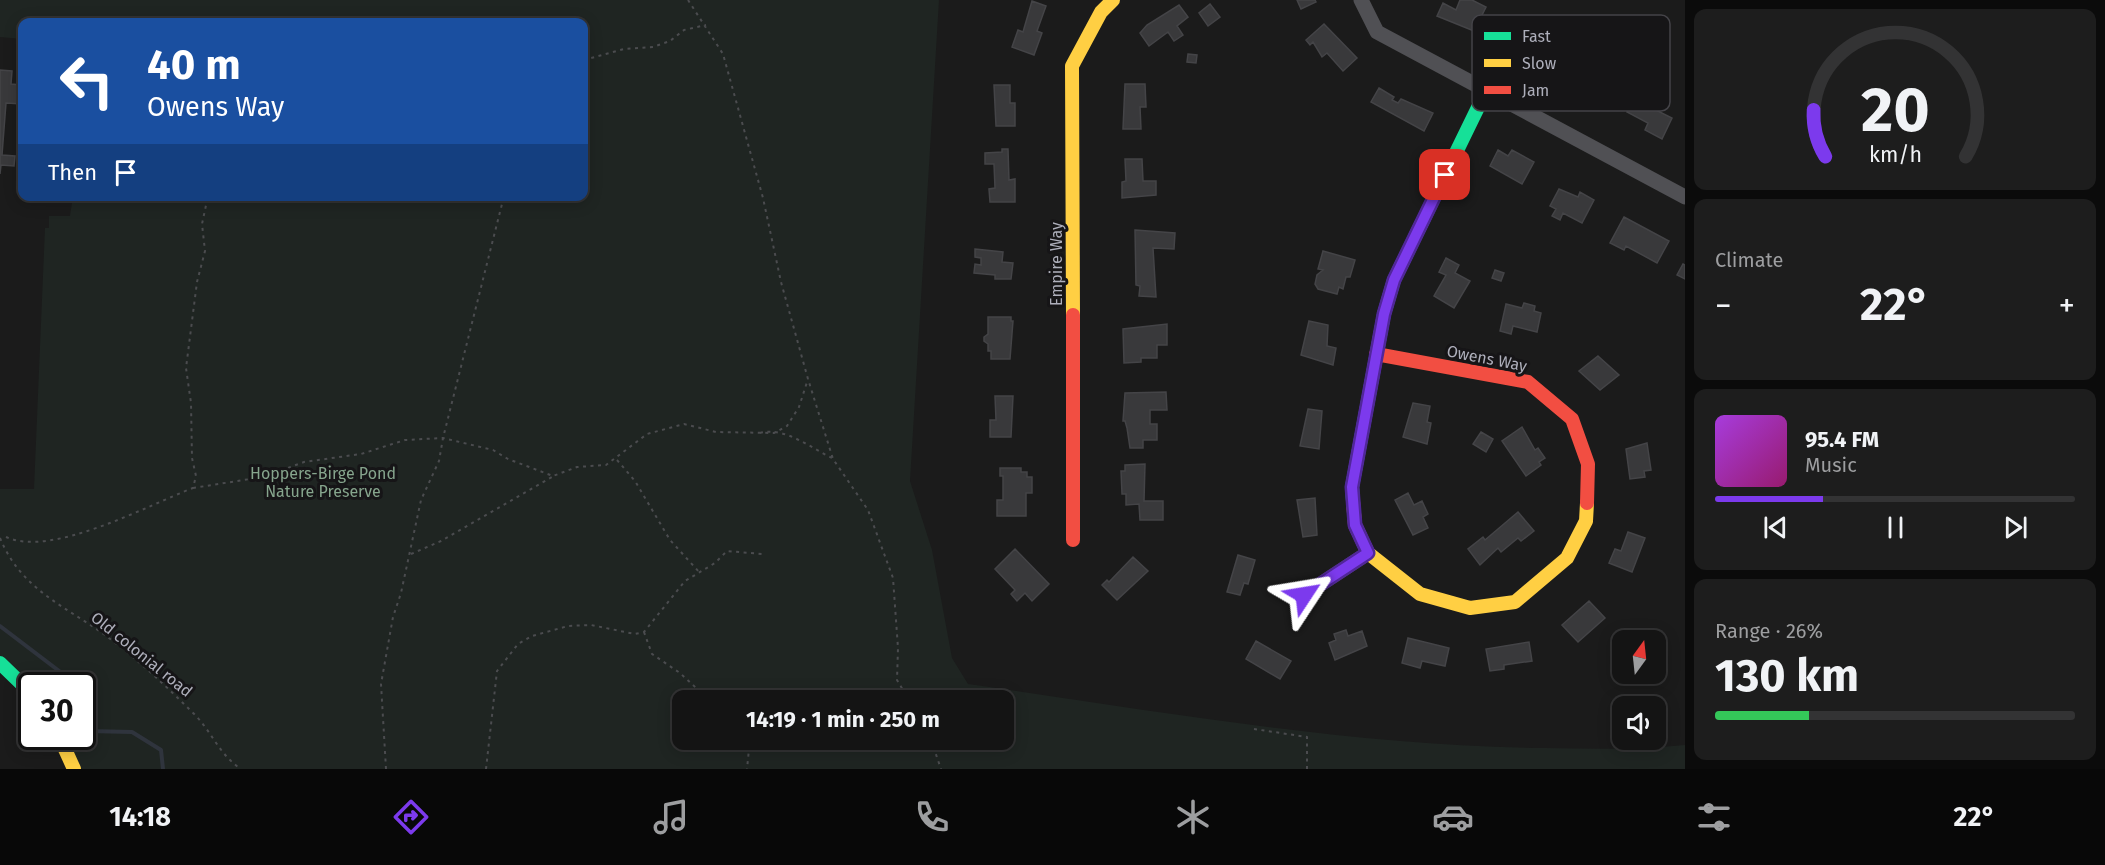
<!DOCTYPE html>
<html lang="en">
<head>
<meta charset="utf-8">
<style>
	:root { --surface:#141414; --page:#1d1d1d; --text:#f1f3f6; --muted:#9d9ea0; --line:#333334; --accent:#7c3aed }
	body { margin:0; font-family:"Fira Sans",sans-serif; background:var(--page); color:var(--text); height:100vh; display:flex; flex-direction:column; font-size:22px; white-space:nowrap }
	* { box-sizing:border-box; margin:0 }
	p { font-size:20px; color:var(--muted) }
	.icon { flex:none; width:33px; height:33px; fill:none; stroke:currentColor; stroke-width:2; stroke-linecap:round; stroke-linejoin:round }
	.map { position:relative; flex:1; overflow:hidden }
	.panel { display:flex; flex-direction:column; gap:9px; padding:9px; background:#0b0b0b; width:420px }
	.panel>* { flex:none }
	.top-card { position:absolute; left:18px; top:18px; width:570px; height:183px; border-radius:12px; box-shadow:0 3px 15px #0003,0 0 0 2px var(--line); background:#1a4fa0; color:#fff; overflow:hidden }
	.needle { width:39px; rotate:15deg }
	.tools { position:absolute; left:1612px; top:630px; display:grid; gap:12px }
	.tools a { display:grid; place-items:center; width:54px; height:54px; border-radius:12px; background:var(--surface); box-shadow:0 3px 15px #0003,0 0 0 2px var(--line); font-size:30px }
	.speed { position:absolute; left:18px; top:672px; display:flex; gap:12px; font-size:30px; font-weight:700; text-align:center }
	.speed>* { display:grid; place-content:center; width:78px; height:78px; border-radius:50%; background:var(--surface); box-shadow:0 3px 15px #0003,0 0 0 2px var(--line); line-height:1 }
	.speed .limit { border:3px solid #111; border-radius:9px; background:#fff; color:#111 }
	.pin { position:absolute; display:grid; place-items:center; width:51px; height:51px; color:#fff; margin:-26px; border-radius:12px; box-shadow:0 3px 9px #0006 }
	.me { position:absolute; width:66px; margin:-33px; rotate:57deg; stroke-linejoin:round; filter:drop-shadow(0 0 4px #0008) }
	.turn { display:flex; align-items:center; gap:21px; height:126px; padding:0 30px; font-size:27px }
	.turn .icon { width:78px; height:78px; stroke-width:2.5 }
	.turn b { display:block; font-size:42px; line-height:51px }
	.then { display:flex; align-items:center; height:57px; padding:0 30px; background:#0003; gap:12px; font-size:22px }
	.big { font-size:45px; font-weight:700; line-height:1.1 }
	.panel .card { flex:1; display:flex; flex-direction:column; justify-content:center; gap:9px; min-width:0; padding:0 21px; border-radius:12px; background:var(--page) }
	.panel .dial { align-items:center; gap:0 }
	.dial svg { height:156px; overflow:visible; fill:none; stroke:var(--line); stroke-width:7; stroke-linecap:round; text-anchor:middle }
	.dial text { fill:var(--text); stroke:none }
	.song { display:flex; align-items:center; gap:18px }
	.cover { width:72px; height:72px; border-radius:9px; background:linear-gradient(135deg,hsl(280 70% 55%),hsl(320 70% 35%)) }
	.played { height:6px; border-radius:3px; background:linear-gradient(90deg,var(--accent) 30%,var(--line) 30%) }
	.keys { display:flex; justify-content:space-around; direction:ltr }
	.heat { display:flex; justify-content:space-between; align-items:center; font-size:33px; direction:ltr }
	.charge { height:9px; border-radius:4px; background:linear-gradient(90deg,#34c759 26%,var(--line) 0) }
	.trip { position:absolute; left:672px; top:690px; width:342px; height:60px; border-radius:12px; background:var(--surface); box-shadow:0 3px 15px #0003,0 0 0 2px var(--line); font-weight:700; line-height:60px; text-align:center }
	.menu { display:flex; height:96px; justify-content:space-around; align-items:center; background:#080808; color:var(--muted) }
	.menu .icon { width:42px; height:42px }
	.menu .current { color:var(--accent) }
	.menu b { font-size:27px; color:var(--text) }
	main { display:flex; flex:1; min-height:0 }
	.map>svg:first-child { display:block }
	.green { fill:#1f2522; fill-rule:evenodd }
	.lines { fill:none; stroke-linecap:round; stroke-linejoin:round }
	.stream { stroke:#2f343d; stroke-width:4 }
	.building { fill:#39393b; stroke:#444447; stroke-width:1.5 }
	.path { stroke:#4b4c4f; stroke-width:2; stroke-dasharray:3 4.5; stroke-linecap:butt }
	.street { stroke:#505054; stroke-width:15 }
	.fast { stroke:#16e098; stroke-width:14 }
	.slow { stroke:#ffcf43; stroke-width:14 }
	.jam { stroke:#f24e42; stroke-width:14 }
	.route-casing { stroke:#51269a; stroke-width:15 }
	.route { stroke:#7c3aed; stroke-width:10 }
	.labels { text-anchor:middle; stroke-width:6; stroke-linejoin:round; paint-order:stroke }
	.street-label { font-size:16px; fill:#aeafbb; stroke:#161517 }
	.park-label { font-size:16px; fill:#86a58d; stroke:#161517 }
	.key { fill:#161517; stroke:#444348; stroke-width:1.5 }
	.key-label { font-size:16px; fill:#aeafbb }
</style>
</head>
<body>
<main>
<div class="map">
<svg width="1685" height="769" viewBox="0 0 1685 769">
	<rect width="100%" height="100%" fill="#1b1b1b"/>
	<path class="green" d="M 0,0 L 939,0 L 910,481 L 932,550 L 952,658 L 968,684 C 1159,711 1351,746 1545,748 C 1592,749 1638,750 1685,745 L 1685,769 L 69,769 L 55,737 L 82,736 L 82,686 L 32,686 L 0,663 L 0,489 L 34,489 L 45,228 L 49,228 L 49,216 L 70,216 L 73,196 L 584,196 L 584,22 L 22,22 L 22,39 L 0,37 ZM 682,700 L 1004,700 L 1004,740 L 682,740 Z"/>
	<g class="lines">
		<path class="stream" d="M 0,626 L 67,677 L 73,686
			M 82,703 L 88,731 L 132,732 L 161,750 L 163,769"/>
	</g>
	<path class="building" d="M 1297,0 L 1315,0 L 1316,2 L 1301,9 Z
		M 1460,0 L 1472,0 L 1486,7 L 1474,31 L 1437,16 L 1443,3 L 1456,10 Z
		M 1032,1 L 1046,6 L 1037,31 L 1042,33 L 1034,55 L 1012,47 L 1018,30 L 1023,32 Z
		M 1210,4 L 1220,17 L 1208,26 L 1199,13 Z
		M 1179,5 L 1188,17 L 1177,26 L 1183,35 L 1174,41 L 1168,32 L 1149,46 L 1140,33 L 1147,25 Z
		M 1324,24 L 1357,58 L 1343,71 L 1327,53 L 1322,57 L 1313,42 L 1310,45 L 1306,40 Z
		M 1188,54 L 1197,55 L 1196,63 L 1187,62 Z
		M 0,70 L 12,71 L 11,84 L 22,85 L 22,104 L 6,103 L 2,155 L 15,156 L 14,166 L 1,165 L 0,174 Z
		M 1125,84 L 1145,84 L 1146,107 L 1140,107 L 1141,129 L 1123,129 Z
		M 994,85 L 1010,85 L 1010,103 L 1015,103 L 1015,126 L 996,126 Z
		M 1379,88 L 1394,97 L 1392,100 L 1398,103 L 1401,99 L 1433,113 L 1424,131 L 1371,102 Z
		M 1634,99 L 1672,118 L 1662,139 L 1645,130 L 1648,123 L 1627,112 Z
		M 1002,149 L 1008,149 L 1009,180 L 1015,179 L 1015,202 L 990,202 L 989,189 L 995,188 L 994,164 L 985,164 L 985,153 L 1002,152 Z
		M 1498,150 L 1508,156 L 1512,150 L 1534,162 L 1522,184 L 1490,166 Z
		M 1125,159 L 1142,159 L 1143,181 L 1156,181 L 1156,195 L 1122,198 L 1122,182 L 1126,181 Z
		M 1559,189 L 1578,197 L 1580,192 L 1594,200 L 1582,223 L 1563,213 L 1560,220 L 1552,216 L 1556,209 L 1550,206 Z
		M 1624,217 L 1669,241 L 1657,263 L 1626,246 L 1624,250 L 1610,243 Z
		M 1135,230 L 1175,233 L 1174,249 L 1153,248 L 1156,297 L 1139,296 L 1140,286 L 1136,285 Z
		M 975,249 L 1003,252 L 1002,262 L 1013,263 L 1011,279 L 995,279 L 995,275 L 974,273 L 975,264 L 981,265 L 981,258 L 975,257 Z
		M 1323,251 L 1355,260 L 1350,277 L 1346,277 L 1343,289 L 1339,287 L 1337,294 L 1318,289 L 1315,284 L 1317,275 L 1323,270 L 1318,269 Z
		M 1446,258 L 1459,265 L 1455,273 L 1470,281 L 1454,308 L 1434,296 L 1446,275 L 1439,272 Z
		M 1683,264 L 1685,265 L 1685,279 L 1677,275 Z
		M 1495,270 L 1504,273 L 1501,281 L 1492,278 Z
		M 1524,303 L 1535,306 L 1534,311 L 1541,313 L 1537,332 L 1513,326 L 1511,334 L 1500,331 L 1506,304 L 1522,308 Z
		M 988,317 L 1011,317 L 1011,321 L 1013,321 L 1010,359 L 991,359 L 991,351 L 988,351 L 988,344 L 984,341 L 984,337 L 988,334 Z
		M 1309,321 L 1328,325 L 1327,346 L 1336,348 L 1333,365 L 1301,355 Z
		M 1167,324 L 1167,345 L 1157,345 L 1157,358 L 1141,358 L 1141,362 L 1124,363 L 1123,329 Z
		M 1598,356 L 1619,375 L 1600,390 L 1579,371 Z
		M 1166,392 L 1167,410 L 1150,410 L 1150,424 L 1157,424 L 1157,440 L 1143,440 L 1143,448 L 1130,448 L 1127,428 L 1125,421 L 1123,421 L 1125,393 Z
		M 995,396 L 1013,396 L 1011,437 L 990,437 L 990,420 L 996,420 Z
		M 1413,403 L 1430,406 L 1427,422 L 1431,423 L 1427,444 L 1403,437 Z
		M 1308,409 L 1322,411 L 1319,449 L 1300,446 Z
		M 1522,427 L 1535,450 L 1538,448 L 1545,458 L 1539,462 L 1541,465 L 1526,476 L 1502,441 Z
		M 1481,432 L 1493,439 L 1486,452 L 1473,444 Z
		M 1647,443 L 1651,470 L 1644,471 L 1645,477 L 1630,479 L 1626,449 Z
		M 1145,464 L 1144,501 L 1163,501 L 1163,520 L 1140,520 L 1139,504 L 1126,505 L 1126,494 L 1122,494 L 1121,471 L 1125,471 L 1125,465 Z
		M 1000,468 L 1021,468 L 1021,472 L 1027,472 L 1027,477 L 1032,477 L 1032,493 L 1026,493 L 1026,516 L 997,516 L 997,500 L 1003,500 L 1003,476 L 1000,476 Z
		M 1408,493 L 1414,505 L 1422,501 L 1428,514 L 1423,517 L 1428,528 L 1413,535 L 1395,500 Z
		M 1315,498 L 1317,535 L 1303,537 L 1297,500 Z
		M 1518,512 L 1534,531 L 1521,541 L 1518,538 L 1501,552 L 1498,548 L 1480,565 L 1468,549 L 1483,537 L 1485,540 Z
		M 1628,532 L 1645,538 L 1632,572 L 1609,563 L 1615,549 L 1621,551 Z
		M 1015,549 L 1049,584 L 1032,601 L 1025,593 L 1017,601 L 1011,594 L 1015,590 L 995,569 Z
		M 1238,555 L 1255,560 L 1248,584 L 1244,583 L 1240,595 L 1227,592 Z
		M 1133,557 L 1148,571 L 1117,600 L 1102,585 L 1107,580 L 1109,582 Z
		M 1589,601 L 1605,618 L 1578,642 L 1562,625 Z
		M 1346,630 L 1348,636 L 1362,631 L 1367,646 L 1335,660 L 1329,643 L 1336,640 L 1334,634 Z
		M 1408,638 L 1449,648 L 1445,666 L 1422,661 L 1420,668 L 1402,663 Z
		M 1256,641 L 1291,661 L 1280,679 L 1246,659 Z
		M 1529,642 L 1532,661 L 1504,665 L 1504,669 L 1490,671 L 1486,649 Z"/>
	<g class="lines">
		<path class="path" d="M 688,0 L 723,54 L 763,198 L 781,282 L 808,379 L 833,459 L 868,510 L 893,578 L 898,648 L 897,680 L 909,700
			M 584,60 L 624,49 L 653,47 L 670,41 L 684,30 L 706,25
			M 760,433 C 784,426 811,448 832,458
			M 617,460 L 635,481 L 670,540 L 700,573
			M 193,488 L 263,477 L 304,462 L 361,454 L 405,440 L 443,438 L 493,450 L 508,459 L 553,476 L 577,467 L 606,465 L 647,434 L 684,424 L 716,432 L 774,433 L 787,426 L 799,407 L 808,379
			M 6,537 C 52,558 148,505 193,488 L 196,476 L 192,458 L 191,403 L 186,368 L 197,282 L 205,251 L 202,224 L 208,196
			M 0,538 C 21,589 63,605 105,635 C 136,658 164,684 191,711 C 211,729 218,754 241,769
			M 411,554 L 441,541 L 552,477
			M 644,632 L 652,654 L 680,673 L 709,700
			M 1254,729 L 1307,737 L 1307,769
			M 744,740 L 749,749 L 747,769
			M 931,740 L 941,769
			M 386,769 L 381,684 L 393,617 L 401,593 L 421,500 L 439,461 L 443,438 L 504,196
			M 486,769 L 497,671 L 518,644 L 532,636 L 568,626 L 591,625 L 635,634 L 644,632 L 685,581 L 715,563 L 727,551 L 762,554"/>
		<path class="street" d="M 1361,0 L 1377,32 L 1685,197
			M 1304,595 L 1368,553"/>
		<path class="fast" d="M 1353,501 L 1352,487 L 1384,314 L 1394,280 L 1486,91
			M 0,663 L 32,694"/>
		<path class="slow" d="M 1073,315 L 1072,66 L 1101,12 L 1113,0
			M 1353,501 L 1355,525 L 1368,553 L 1420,594 L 1470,608 L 1515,602 L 1567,558 L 1586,521 L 1587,503
			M 59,736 L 74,769"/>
		<path class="jam" d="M 1073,315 L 1073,540
			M 1376,354 L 1528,382 L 1572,419 L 1588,464 L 1587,503"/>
	</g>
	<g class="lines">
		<defs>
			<path id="route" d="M 1304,595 L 1368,553 L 1355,525 L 1352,487 L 1384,314 L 1394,280 L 1445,175"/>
		</defs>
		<use href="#route" class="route-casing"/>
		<use href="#route" class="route"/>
	</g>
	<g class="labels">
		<g class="street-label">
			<text transform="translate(1056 264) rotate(-90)" y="6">Empire Way</text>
			<text transform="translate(1487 358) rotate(11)" y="6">Owens Way</text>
			<text transform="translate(142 654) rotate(39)" y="6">Old colonial road</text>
		</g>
		<g class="park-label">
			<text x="323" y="479">Hoppers-Birge Pond<tspan x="323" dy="18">Nature Preserve</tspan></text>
		</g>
	</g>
	<rect x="1472" y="15" width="198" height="96" rx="9" class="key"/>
	<rect x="1484" y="32" width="27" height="8" fill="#16e098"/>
	<rect x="1484" y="59" width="27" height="8" fill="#ffcf43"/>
	<rect x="1484" y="86" width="27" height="8" fill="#f24e42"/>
	<g class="key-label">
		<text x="1522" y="42">Fast</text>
		<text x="1522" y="69">Slow</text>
		<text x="1522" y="96">Jam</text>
	</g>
</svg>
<div class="tools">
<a><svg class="needle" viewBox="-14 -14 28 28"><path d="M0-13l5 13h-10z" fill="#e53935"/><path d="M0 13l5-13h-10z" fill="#9d9ea0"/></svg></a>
<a><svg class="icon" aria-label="sound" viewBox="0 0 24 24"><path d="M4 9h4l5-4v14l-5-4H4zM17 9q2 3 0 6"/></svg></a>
</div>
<div class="speed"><div class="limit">30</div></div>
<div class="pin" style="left:1445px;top:175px;background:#d93025"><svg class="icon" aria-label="arrive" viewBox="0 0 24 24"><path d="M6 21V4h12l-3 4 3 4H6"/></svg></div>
<svg class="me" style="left:1304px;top:595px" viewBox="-20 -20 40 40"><path d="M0-17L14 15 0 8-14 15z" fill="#7c3aed" stroke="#fff" stroke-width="4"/></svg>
<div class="trip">14:19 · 1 min · 250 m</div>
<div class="top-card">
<div class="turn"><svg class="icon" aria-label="left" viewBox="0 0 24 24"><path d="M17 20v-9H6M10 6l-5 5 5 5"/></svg><div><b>40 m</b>Owens Way</div></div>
<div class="then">Then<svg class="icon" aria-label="arrive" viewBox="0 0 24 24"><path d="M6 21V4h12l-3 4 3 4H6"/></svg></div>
</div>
</div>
<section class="panel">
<div class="card dial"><svg viewBox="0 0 100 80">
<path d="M14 69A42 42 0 1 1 86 69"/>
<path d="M14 69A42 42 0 0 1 8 45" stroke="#7c3aed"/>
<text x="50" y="56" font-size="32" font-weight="700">20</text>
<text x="50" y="72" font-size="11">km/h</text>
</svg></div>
<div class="card"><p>Climate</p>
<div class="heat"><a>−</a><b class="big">22°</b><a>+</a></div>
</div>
<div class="card">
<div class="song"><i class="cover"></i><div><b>95.4 FM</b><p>Music</p></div></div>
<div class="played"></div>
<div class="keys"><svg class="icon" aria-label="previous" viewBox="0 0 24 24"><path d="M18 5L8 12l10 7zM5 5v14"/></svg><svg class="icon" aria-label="pause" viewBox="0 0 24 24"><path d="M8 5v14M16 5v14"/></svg><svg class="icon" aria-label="next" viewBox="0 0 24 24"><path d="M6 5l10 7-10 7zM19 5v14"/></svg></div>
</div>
<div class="card"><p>Range · 26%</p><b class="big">130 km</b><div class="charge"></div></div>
</section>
</main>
<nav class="menu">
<b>14:18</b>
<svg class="icon current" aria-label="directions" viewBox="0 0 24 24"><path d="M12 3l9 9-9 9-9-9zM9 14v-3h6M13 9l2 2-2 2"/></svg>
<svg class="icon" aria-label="music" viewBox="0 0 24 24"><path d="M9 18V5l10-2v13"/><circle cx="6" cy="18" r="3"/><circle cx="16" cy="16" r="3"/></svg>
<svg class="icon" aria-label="phone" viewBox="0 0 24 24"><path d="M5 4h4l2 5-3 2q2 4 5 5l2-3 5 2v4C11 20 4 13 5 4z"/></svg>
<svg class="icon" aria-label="climate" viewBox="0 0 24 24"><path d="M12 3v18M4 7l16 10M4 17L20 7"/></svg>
<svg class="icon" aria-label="car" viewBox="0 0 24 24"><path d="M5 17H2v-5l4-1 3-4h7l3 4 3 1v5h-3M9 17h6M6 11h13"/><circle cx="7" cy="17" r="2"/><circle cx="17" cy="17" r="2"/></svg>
<svg class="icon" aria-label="filters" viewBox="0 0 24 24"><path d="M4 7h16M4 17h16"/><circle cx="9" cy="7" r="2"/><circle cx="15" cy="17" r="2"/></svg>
<b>22°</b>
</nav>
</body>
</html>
